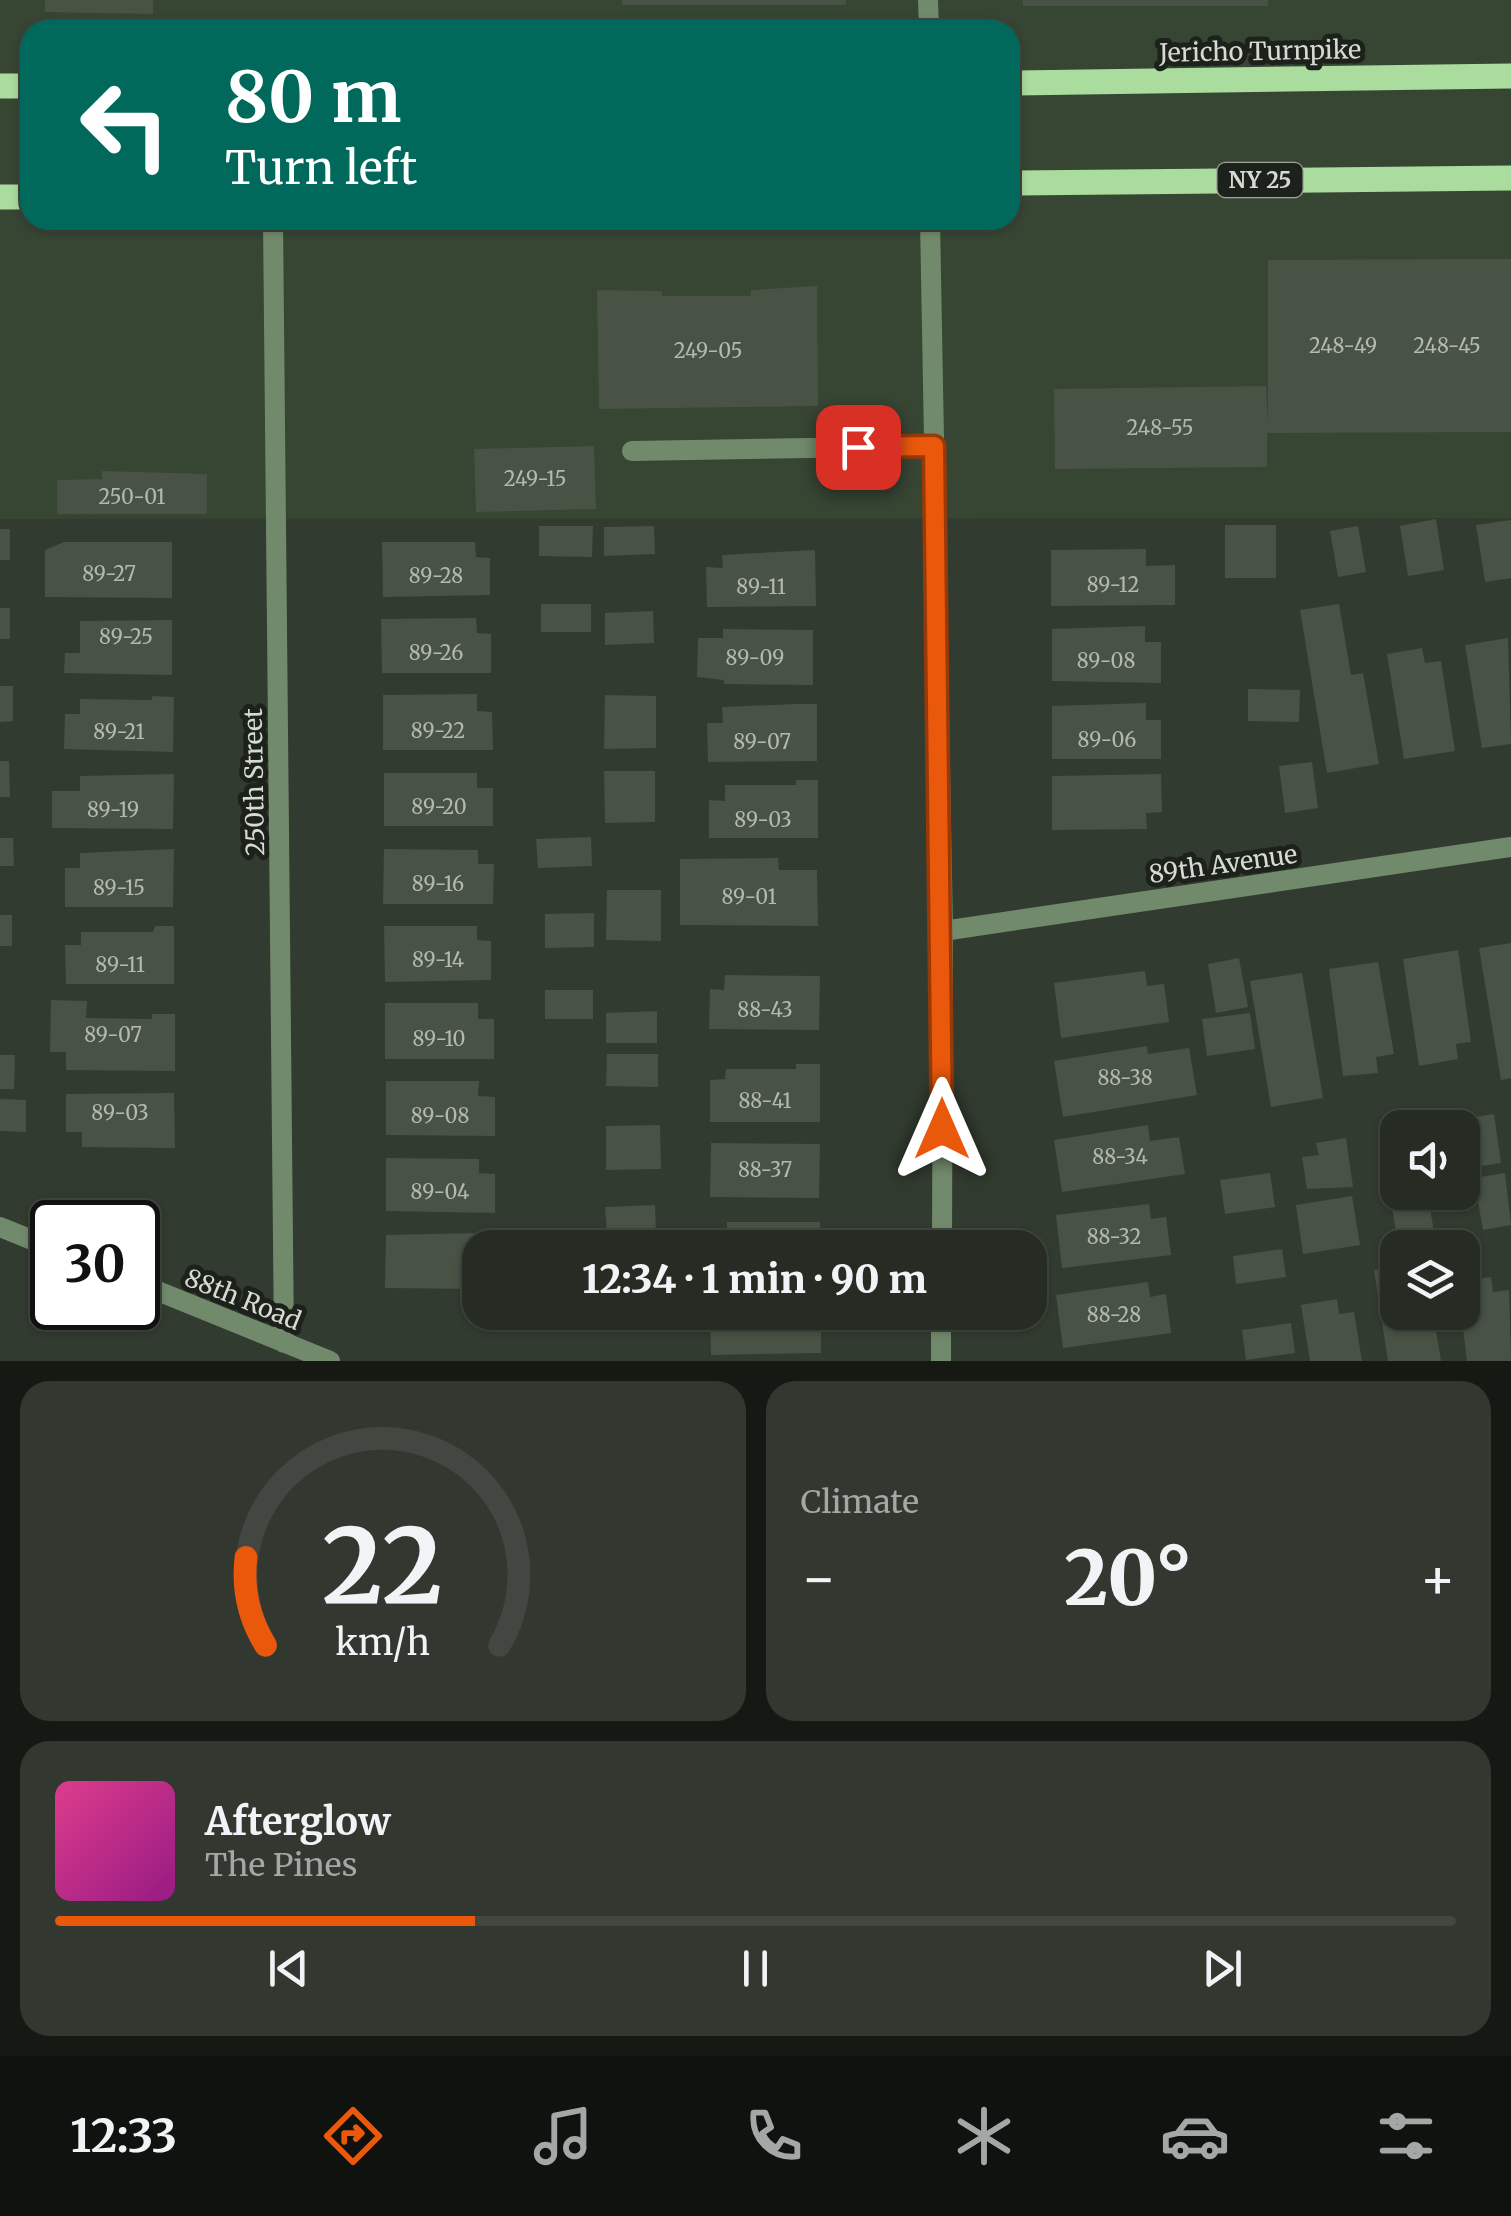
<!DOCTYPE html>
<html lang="en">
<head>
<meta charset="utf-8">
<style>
	:root { --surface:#262c23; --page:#323830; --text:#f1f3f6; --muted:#a4a7a6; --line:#424841; --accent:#ea580c }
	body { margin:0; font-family:Merriweather,serif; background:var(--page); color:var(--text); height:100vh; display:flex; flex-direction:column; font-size:38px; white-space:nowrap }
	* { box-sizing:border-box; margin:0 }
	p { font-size:32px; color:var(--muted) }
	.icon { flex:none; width:55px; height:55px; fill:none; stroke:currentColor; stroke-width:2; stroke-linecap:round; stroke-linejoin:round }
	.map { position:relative; height:1361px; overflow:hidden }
	.details { display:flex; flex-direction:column; gap:20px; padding:20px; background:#151813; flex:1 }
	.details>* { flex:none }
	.top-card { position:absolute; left:20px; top:20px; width:1000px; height:210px; border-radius:30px; box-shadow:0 2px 8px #0004,0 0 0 2px var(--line); background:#00695c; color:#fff; overflow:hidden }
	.buttons { position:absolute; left:1380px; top:1110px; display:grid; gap:20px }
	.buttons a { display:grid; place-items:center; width:100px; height:100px; border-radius:20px; background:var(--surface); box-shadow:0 2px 8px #0004,0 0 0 2px var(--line); font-size:50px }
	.speed { position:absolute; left:30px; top:1200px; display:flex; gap:20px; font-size:50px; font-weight:700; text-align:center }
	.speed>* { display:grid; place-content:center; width:130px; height:130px; border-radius:50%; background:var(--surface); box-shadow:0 2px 8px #0004,0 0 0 2px var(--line); line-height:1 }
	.speed .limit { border:5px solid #111; border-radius:15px; background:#fff; color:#111 }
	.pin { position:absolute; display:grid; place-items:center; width:85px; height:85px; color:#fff; margin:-42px; border-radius:20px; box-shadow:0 5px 15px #0006 }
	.me { position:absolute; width:110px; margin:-55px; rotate:0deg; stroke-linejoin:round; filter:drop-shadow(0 0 8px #0008) }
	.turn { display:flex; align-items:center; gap:35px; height:210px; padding:0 40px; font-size:45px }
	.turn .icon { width:130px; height:130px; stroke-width:2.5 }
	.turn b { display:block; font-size:70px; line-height:85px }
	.big { font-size:75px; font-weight:800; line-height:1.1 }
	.details .tile { flex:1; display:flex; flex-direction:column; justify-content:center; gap:15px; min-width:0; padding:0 35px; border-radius:30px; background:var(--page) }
	.details .dial { align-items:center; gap:0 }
	.dial svg { height:260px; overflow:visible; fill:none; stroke:var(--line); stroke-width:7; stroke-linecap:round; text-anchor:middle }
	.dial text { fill:var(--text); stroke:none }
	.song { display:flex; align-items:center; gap:30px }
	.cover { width:120px; height:120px; border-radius:15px; background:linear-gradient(135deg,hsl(330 70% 55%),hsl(310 70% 35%)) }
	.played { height:10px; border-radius:5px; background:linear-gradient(90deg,var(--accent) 30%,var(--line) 30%) }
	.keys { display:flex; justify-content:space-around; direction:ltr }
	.heat { display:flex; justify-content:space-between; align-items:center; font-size:55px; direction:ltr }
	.details .tiles { flex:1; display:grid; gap:20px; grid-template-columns:1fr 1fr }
	.tile:last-child { grid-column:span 2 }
	.trip { position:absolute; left:462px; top:1230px; width:585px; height:100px; border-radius:30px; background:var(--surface); box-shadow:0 2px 8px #0004,0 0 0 2px var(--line); font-weight:800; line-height:100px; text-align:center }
	.dock { display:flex; height:160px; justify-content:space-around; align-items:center; background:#0f120e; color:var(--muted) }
	.dock .icon { width:70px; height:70px }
	.dock .selected { color:var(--accent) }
	.dock b { font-size:45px; color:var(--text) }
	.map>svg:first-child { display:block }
	.built { fill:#374533; fill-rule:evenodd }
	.building { fill:#485245 }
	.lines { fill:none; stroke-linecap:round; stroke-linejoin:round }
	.lane { stroke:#728a6c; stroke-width:20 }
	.street { stroke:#728a6c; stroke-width:20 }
	.primary { stroke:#aadc9d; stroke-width:25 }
	.route-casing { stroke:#983908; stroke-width:25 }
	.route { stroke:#ea580c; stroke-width:18 }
	.labels { text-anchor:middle; stroke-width:10; stroke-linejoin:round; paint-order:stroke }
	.number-label { font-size:20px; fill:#b2b9b0 }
	.shield { fill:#1c211b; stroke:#9ea39c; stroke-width:2.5 }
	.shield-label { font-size:22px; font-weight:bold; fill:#d5dbd3 }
	.street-label { font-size:25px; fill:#d5dbd3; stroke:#1c211b }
</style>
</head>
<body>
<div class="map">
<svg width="1511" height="1361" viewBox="0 0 1511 1361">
	<rect width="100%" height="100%" fill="#323b2f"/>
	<path class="built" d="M 0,0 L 1511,0 L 1511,518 L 0,519 ZM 30,30 L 1010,30 L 1010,220 L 30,220 Z"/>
	<path class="building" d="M 45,0 L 153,0 L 153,14 L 45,12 Z
		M 622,0 L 846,0 L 846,5 L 622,5 Z
		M 1023,0 L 1268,0 L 1268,6 L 1023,6 Z
		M 1472,259 L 1511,259 L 1511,432 L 1267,433 L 1267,467 L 1055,469 L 1054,389 L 1266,386 L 1268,423 L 1268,260 Z
		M 817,286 L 818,406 L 599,409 L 597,290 L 662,291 L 662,296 L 751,296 L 751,290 Z
		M 594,446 L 596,509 L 476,512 L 474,449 Z
		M 102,471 L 207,474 L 207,514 L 57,514 L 57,480 L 102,479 Z
		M 1436,519 L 1444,570 L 1408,576 L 1400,526 Z
		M 1511,520 L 1511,578 L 1485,582 L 1476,525 Z
		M 1225,525 L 1276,525 L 1276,578 L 1225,578 Z
		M 539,526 L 593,526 L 592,557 L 539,556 Z
		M 654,526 L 655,554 L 604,556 L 604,527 Z
		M 1358,526 L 1366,572 L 1338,577 L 1330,531 Z
		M 0,529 L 10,529 L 10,560 L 0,560 Z
		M 64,542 L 172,542 L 172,598 L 45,597 L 45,550 Z
		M 382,542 L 475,542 L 476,557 L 490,558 L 490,595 L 383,597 Z
		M 1146,549 L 1146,566 L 1175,565 L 1175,605 L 1051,606 L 1051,550 Z
		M 815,550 L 816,606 L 707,607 L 706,567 L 723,568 L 722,555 Z
		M 541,604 L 591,604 L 591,632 L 541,632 Z
		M 1339,604 L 1351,675 L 1363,673 L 1379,764 L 1327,773 L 1300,610 Z
		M 0,608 L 10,608 L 10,639 L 0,639 Z
		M 653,611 L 654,643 L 605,645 L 605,613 Z
		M 476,618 L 477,633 L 491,634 L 491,673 L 382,673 L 381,619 Z
		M 172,620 L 172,675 L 64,673 L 65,653 L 80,653 L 80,621 Z
		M 1145,626 L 1145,642 L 1161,642 L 1161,683 L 1052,681 L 1052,629 Z
		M 723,629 L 813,630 L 813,685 L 724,684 L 724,680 L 697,677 L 698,638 L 723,638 Z
		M 1508,638 L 1511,744 L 1482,748 L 1465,645 Z
		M 1422,648 L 1425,663 L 1441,661 L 1455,751 L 1404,759 L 1387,654 Z
		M 0,686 L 13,686 L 13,721 L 0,722 Z
		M 1248,689 L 1300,690 L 1299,722 L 1248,721 Z
		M 477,694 L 477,711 L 492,712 L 493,750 L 383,750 L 383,695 Z
		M 605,695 L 656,696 L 656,748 L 604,749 Z
		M 152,696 L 174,697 L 173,752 L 64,749 L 65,714 L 80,714 L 80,699 L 152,700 Z
		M 1146,703 L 1146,720 L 1161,720 L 1161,759 L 1052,759 L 1052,706 Z
		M 796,704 L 817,704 L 817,761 L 708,762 L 707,723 L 723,723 L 722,707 Z
		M 0,761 L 9,761 L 10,797 L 0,797 Z
		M 1312,762 L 1318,808 L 1285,813 L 1279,766 Z
		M 604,771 L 655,771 L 655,822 L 605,823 Z
		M 384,773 L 477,773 L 477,788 L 493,788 L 493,826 L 384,826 Z
		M 174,774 L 173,829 L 52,828 L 52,791 L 80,791 L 80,776 Z
		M 1161,774 L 1162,812 L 1146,813 L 1147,829 L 1052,830 L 1052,776 Z
		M 796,780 L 818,780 L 818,838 L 709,838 L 709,800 L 725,801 L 725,785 L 796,785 Z
		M 591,837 L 592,866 L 538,868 L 536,839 Z
		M 0,838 L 13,838 L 14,866 L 0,866 Z
		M 174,849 L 173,907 L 65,907 L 65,868 L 80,868 L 80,853 Z
		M 384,849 L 478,850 L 478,864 L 494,864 L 493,904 L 383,904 Z
		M 778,858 L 779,870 L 817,870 L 818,926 L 680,925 L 680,859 Z
		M 607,890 L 661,890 L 661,941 L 606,940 Z
		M 594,913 L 594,947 L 545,948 L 545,914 Z
		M 0,915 L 12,915 L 12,946 L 0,946 Z
		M 155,926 L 174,926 L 174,984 L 66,984 L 65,945 L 81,945 L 81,932 L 153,932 Z
		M 384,926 L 477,926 L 477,940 L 491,941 L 491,980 L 385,982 Z
		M 1511,943 L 1511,1078 L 1501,1080 L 1479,948 Z
		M 1458,950 L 1471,1042 L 1456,1044 L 1458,1059 L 1419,1066 L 1403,959 Z
		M 1239,958 L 1248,1007 L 1216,1013 L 1208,964 Z
		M 1378,962 L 1394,1054 L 1376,1057 L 1378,1073 L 1343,1076 L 1329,969 Z
		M 1145,971 L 1147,986 L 1164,984 L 1169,1022 L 1061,1038 L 1054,983 Z
		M 1302,973 L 1323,1098 L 1271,1107 L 1250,981 Z
		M 725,975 L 820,976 L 819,1030 L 709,1029 L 710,989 L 724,990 Z
		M 545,990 L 593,990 L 593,1019 L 545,1019 Z
		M 51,1000 L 87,1001 L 86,1018 L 152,1019 L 152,1014 L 175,1014 L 175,1071 L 66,1070 L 66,1052 L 50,1052 Z
		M 385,1003 L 478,1003 L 478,1019 L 494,1019 L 494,1059 L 385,1059 Z
		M 657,1011 L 657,1043 L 606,1043 L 606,1013 Z
		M 1250,1013 L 1255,1049 L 1207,1056 L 1202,1019 Z
		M 1147,1046 L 1148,1054 L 1189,1048 L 1197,1095 L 1063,1117 L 1054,1061 Z
		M 607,1054 L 658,1054 L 658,1087 L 606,1086 Z
		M 0,1055 L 15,1055 L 14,1089 L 0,1089 Z
		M 796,1064 L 820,1064 L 820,1122 L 710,1122 L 710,1080 L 725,1079 L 726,1069 L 796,1069 Z
		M 386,1081 L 479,1081 L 478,1096 L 495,1097 L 495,1136 L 386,1135 Z
		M 174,1093 L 175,1148 L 82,1147 L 82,1132 L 66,1132 L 66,1094 Z
		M 0,1099 L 26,1100 L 26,1132 L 0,1131 Z
		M 1494,1114 L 1501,1163 L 1462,1169 L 1462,1128 L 1445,1128 L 1444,1122 Z
		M 1418,1117 L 1420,1128 L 1398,1128 L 1398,1180 L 1390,1181 L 1382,1122 Z
		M 660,1125 L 661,1169 L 606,1170 L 606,1126 Z
		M 1148,1125 L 1150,1141 L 1179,1137 L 1185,1174 L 1062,1192 L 1054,1140 Z
		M 1346,1138 L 1353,1187 L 1307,1189 L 1302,1157 L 1319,1155 L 1316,1143 Z
		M 711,1143 L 820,1144 L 819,1198 L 710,1197 Z
		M 386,1158 L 479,1159 L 479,1173 L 495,1174 L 495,1213 L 386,1211 Z
		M 1270,1173 L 1275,1207 L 1225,1214 L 1220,1180 Z
		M 1505,1173 L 1511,1225 L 1483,1230 L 1474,1178 Z
		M 1390,1192 L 1428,1192 L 1435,1241 L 1398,1246 Z
		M 1352,1196 L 1360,1245 L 1303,1254 L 1296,1205 Z
		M 1149,1204 L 1151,1219 L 1166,1217 L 1171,1255 L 1062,1268 L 1056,1215 Z
		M 655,1205 L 656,1234 L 607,1235 L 605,1207 Z
		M 727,1222 L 820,1222 L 820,1248 L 710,1248 L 710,1237 L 727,1237 Z
		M 478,1233 L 509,1233 L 509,1248 L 480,1248 L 480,1289 L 385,1288 L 386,1235 Z
		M 1282,1249 L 1286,1277 L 1236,1284 L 1233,1256 Z
		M 1398,1267 L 1398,1312 L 1433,1312 L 1441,1361 L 1388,1361 L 1374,1270 Z
		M 1491,1277 L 1493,1292 L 1509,1290 L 1511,1361 L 1467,1361 L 1461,1312 L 1462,1280 Z
		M 1148,1282 L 1150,1297 L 1166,1294 L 1171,1333 L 1063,1348 L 1056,1295 Z
		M 1337,1299 L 1339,1314 L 1354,1312 L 1362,1361 L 1310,1361 L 1301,1305 Z
		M 561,1312 L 599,1312 L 599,1322 L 561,1321 Z
		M 611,1312 L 661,1312 L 661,1319 L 611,1319 Z
		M 710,1312 L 821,1312 L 821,1353 L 711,1355 Z
		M 1291,1323 L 1295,1353 L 1246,1360 L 1242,1330 Z"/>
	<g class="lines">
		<path class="lane" d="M 632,451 L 934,446"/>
		<path class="street" d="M 928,0 L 929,30
			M 273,220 L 284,1343
			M 930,220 L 943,931 L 942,1248
			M 943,931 L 1511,847
			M 0,1227 L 52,1248
			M 138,1283 L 330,1361
			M 941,1361 L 941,1312"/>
		<path class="primary" d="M 1010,83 L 1511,76
			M 0,86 L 30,86
			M 1010,183 L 1511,178
			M 0,197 L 30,197"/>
	</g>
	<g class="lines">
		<defs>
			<path id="route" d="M 858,447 L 934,446 L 942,1129"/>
		</defs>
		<use href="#route" class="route-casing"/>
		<use href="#route" class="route"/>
	</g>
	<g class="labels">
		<g class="number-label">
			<text x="1343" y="353">248-49</text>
			<text x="1447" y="353">248-45</text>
			<text x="708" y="358">249-05</text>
			<text x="1160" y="435">248-55</text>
			<text x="535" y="486">249-15</text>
			<text x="132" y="504">250-01</text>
			<text x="109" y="581">89-27</text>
			<text x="436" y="583">89-28</text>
			<text x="1113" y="592">89-12</text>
			<text x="761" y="594">89-11</text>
			<text x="126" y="644">89-25</text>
			<text x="436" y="660">89-26</text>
			<text x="755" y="665">89-09</text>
			<text x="1106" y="668">89-08</text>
			<text x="438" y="738">89-22</text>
			<text x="119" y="739">89-21</text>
			<text x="1107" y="747">89-06</text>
			<text x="762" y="749">89-07</text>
			<text x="439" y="814">89-20</text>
			<text x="113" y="817">89-19</text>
			<text x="763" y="827">89-03</text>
			<text x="438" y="891">89-16</text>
			<text x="119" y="895">89-15</text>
			<text x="749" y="904">89-01</text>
			<text x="438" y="967">89-14</text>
			<text x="120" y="972">89-11</text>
			<text x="765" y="1017">88-43</text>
			<text x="113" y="1042">89-07</text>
			<text x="439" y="1046">89-10</text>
			<text x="1125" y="1085">88-38</text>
			<text x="765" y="1108">88-41</text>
			<text x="120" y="1120">89-03</text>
			<text x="440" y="1123">89-08</text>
			<text x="1120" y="1164">88-34</text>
			<text x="765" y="1177">88-37</text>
			<text x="440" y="1199">89-04</text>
			<text x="1114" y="1244">88-32</text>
			<text x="1114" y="1322">88-28</text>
		</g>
		<rect class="shield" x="1217.5" y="163" width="85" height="34" rx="8"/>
		<g class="shield-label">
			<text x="1260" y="188">NY 25</text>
		</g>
		<g class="street-label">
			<text transform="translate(1260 51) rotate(-1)" y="9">Jericho Turnpike</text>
			<text transform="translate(254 782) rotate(-91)" y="9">250th Street</text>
			<text transform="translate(1223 864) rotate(-8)" y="9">89th Avenue</text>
			<text transform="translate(243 1299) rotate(22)" y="9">88th Road</text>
		</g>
	</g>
</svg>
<div class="buttons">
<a><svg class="icon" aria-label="sound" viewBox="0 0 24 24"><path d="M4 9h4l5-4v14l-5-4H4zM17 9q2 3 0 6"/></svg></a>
<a><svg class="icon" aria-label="layers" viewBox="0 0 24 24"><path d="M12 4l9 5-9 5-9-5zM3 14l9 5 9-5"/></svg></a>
</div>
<div class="speed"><div class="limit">30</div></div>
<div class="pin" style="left:858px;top:447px;background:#d93025"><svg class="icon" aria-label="arrive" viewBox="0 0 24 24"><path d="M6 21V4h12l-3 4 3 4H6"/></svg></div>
<svg class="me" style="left:942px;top:1129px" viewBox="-20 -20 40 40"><path d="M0-17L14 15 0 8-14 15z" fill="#ea580c" stroke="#fff" stroke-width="4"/></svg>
<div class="trip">12:34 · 1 min · 90 m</div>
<div class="top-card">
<div class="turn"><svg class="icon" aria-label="left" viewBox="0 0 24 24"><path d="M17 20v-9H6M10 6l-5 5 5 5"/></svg><div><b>80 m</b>Turn left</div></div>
</div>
</div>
<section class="details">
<div class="tiles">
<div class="tile dial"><svg viewBox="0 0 100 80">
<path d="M14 69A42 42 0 1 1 86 69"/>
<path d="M14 69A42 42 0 0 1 8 42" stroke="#ea580c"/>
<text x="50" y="56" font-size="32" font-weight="700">22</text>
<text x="50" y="72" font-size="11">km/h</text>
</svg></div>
<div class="tile"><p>Climate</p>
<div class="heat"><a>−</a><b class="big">20°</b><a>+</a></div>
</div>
<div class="tile">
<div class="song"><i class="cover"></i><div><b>Afterglow</b><p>The Pines</p></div></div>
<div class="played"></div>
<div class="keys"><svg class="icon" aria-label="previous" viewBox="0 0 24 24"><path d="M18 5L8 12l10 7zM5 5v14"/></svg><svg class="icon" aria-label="pause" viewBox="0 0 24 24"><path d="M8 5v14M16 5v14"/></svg><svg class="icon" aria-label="next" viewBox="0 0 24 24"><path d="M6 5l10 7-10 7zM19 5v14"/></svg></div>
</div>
</div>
</section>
<nav class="dock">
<b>12:33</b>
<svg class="icon selected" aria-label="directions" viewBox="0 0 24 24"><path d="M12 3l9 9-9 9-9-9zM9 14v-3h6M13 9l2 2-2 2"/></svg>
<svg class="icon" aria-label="music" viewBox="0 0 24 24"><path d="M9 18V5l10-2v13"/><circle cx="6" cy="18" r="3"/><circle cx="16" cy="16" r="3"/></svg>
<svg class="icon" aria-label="phone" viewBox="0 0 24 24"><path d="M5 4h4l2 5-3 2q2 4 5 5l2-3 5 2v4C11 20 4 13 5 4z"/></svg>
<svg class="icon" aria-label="climate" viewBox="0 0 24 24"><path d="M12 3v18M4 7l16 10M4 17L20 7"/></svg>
<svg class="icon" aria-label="car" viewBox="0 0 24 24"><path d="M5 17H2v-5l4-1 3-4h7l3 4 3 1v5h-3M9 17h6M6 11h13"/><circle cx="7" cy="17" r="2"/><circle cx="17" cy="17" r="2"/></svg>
<svg class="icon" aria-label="filters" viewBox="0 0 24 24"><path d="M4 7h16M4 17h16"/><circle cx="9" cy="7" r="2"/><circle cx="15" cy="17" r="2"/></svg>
</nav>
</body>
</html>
